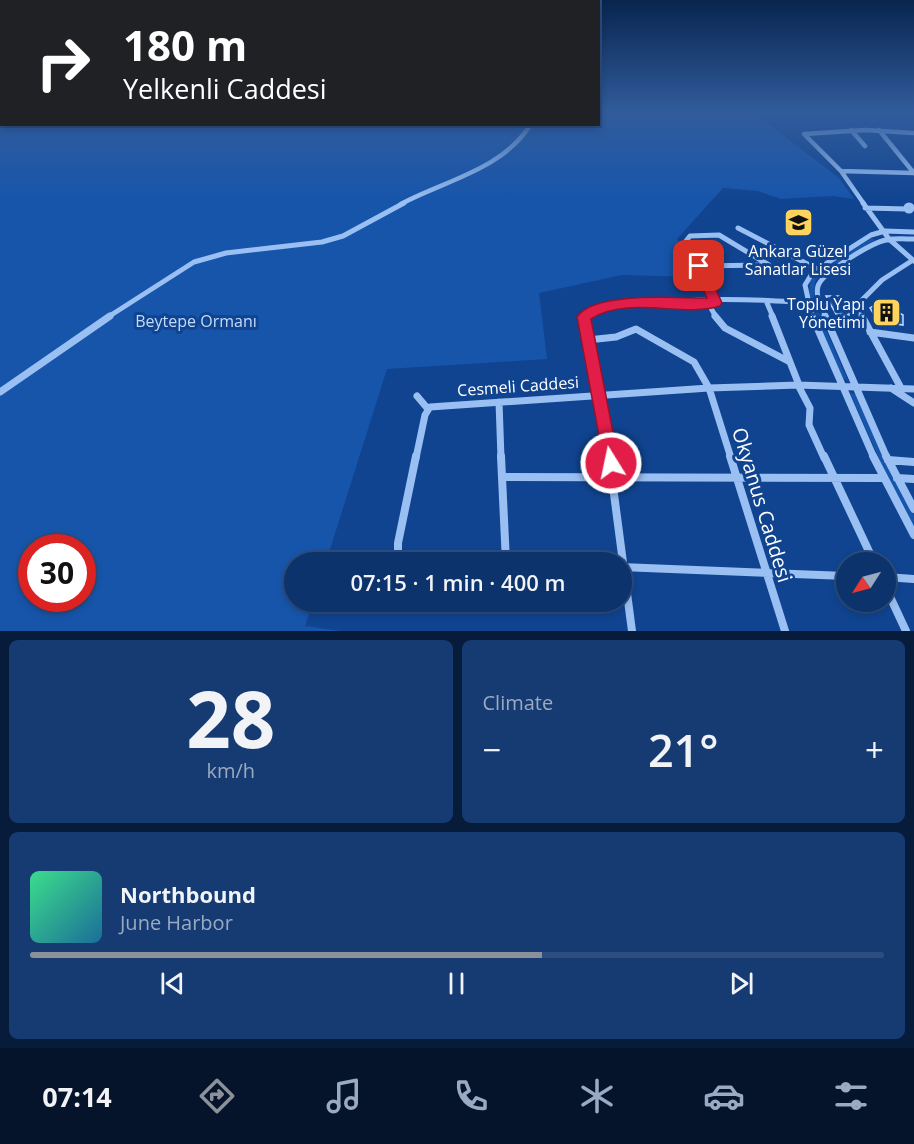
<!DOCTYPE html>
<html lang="en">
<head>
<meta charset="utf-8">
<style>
	:root { --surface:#0c336c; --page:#153b72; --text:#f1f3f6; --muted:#9aaac2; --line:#2c4e7f; --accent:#8c9099 }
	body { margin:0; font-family:"Open Sans",sans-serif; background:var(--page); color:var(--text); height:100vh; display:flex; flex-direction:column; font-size:22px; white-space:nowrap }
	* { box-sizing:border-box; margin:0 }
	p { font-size:20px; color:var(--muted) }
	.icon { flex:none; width:33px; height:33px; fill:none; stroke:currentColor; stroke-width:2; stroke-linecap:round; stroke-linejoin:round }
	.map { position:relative; height:631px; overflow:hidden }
	.details { display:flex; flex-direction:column; gap:9px; padding:9px; background:#071c3b; flex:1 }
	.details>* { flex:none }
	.guide { position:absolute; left:0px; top:0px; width:600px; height:126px; box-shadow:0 3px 9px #0003,0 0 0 2px var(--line); background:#202124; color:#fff; overflow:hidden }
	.needle { width:39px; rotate:234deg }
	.tools { position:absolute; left:836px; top:552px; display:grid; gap:12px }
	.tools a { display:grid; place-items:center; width:60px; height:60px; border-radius:50%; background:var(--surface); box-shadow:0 3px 9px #0003,0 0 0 2px var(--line); font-size:30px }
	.speed { position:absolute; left:18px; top:534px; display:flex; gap:12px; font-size:30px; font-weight:700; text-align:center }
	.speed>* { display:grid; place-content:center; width:78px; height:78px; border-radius:50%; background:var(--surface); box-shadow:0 3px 9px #0003,0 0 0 2px var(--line); line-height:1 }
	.speed .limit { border:9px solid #d22; background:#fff; color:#111 }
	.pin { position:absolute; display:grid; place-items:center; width:51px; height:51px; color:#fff; margin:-26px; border-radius:12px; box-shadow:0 3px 9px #0006 }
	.me { position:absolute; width:66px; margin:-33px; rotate:350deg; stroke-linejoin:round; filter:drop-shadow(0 0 4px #0008) }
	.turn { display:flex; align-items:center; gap:21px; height:126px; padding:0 24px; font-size:27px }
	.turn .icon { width:78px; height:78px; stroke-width:2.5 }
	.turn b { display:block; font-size:42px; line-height:51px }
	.big { font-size:45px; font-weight:600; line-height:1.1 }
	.details .card { flex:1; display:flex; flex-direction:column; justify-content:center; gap:9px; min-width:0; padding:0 21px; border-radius:9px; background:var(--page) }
	.details .dial { align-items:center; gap:0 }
	.dial b { font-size:78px; line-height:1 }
	.song { display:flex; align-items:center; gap:18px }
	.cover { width:72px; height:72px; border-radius:9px; background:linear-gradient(135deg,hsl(150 70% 55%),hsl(200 70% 35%)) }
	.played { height:6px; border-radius:3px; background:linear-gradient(90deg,var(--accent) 60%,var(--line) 60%) }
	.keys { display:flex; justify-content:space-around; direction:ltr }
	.heat { display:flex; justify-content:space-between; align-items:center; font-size:33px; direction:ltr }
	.details .tiles { flex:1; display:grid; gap:9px; grid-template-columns:1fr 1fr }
	.card:last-child { grid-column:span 2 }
	.trip { position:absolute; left:284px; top:552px; width:348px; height:60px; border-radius:30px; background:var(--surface); box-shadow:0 3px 9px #0003,0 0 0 2px var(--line); font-weight:600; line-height:60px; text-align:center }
	.tabs { display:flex; height:96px; justify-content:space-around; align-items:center; background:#05142b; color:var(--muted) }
	.tabs .icon { width:42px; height:42px }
	.tabs .selected { color:var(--accent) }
	.tabs b { font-size:27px; color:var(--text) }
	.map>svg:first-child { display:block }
	.green { fill:#1755ab; fill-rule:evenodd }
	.building { fill:#1d5ab0; stroke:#c1dbfe; stroke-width:1.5 }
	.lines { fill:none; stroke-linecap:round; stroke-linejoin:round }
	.minor-far3 { stroke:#9ac0f3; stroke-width:4.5 }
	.minor-far2 { stroke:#9ac0f3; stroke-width:5 }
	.minor-far1 { stroke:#9ac0f3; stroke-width:7 }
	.minor { stroke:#9ac0f3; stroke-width:8 }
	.route { fill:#e11d48; stroke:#92132f; stroke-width:1.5 }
	.labels { text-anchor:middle; stroke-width:6; stroke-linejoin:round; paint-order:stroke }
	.poi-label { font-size:16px; fill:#fff; stroke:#104490 }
	.park-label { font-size:16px; fill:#c1dbfe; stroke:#104490 }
	.street-label { font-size:16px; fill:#fff; stroke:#104490 }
	.near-street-label { font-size:20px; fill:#fff; stroke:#104490 }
</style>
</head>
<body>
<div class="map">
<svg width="914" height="631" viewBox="0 0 914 631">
	<rect width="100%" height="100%" fill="#104490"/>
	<path class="green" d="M 0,112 L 2,124 L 598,124 L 599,112 L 753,112 L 839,178 L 854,199 L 833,196 L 781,199 L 758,191 L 723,188 L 677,239 L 694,277 L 622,275 L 539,293 L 547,359 L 387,369 L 326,562 L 294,562 L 294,602 L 313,602 L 305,626 L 341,631 L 0,631 ZM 32,548 L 82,548 L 82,598 L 32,598 Z
		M 872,238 L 875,240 L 820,276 L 815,281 L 814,298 L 809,297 L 810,282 L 815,273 Z
		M 812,309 L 817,309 L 848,381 L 843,378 Z
		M 850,393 L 855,394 L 914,516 L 914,527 L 886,474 Z"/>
	<path class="building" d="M 826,296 L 841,296 L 850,315 L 836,314 Z
		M 879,302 L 903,315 L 903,325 L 878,321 L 870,308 Z"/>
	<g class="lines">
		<path class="minor-far3" d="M 851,130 L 865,146
			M 879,130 L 914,173
			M 841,171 L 804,134 L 865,130 L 914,133
			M 401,204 C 446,180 502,170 531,124
			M 864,204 L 841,171 L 914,173"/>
		<path class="minor-far2" d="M 863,203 L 889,239 L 914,261
			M906 208a3 3 0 1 1 6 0a3 3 0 1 1-6 0Z
			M 865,208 L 907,209
			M 738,228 L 817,269
			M 699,266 L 769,265 L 719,235 L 690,236 L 686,241 L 716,303
			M 708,303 L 716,317
			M 767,303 L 773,317
			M 108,317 L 194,262 L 226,253 L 322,242 L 343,236 L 404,203
			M 583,317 C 620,295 773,297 819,305
			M 812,317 L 805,285 L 813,272 L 871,235 L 885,231 L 914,232
			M 826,317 C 822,307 815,297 818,286 C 822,273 871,243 886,240 C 895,238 905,239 914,239
			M 862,317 L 859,303 L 882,280 L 913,260"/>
		<path class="minor-far1" d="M 585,316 L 583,317 L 609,458
			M 715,316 L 725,328 L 788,361
			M 772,316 L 799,385
			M 812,316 L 874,458
			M 825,316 L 887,458
			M 862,316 L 901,388
			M 870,332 L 914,338
			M 588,340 L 616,337 L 636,329 L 694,362 L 709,388 L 731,458
			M 798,385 L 810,408 L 809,425 L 824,458
			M 891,388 L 914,403
			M 0,392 L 110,316
			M 417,396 L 428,409
			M 499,402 L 501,458
			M 416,458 L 425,415 L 430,407 L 709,388 L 798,385 L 914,389"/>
		<path class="minor" d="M 501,456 L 506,562
			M 609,456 L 632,631
			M 730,456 L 785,631
			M 824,456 L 874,562
			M 873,456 L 914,535
			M 886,456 L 914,509
			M 888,460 L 914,462
			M 504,477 L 883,478
			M 897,478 L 914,479
			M 405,562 L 398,554 L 398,543 L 416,456
			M 621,567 L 846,576
			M 885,577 L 914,579
			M 885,586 L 906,631"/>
	</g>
	<linearGradient id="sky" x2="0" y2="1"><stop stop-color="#09254f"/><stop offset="0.56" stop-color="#315c9c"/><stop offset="1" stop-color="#315c9c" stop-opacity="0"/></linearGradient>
	<rect width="914" height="201" fill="url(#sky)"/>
	<path class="route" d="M 699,262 L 705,266 L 722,303 L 720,306 C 683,318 628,295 591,319 L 619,463 L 617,468 L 611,471 L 605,468 L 577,317 C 593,291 678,298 707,298 L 693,266 Z"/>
	<defs>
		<symbol id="school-square" viewBox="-11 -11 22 22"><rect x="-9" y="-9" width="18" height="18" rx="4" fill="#ffd45c" stroke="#104490"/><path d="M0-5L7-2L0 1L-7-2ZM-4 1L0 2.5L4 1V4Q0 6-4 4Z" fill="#111"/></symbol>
		<symbol id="building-square" viewBox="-11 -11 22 22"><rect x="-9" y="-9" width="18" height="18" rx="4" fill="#ffd45c" stroke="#104490"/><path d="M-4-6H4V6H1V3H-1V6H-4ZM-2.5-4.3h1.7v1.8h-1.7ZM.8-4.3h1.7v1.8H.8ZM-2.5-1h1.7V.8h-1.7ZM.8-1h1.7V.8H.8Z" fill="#111"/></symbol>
	</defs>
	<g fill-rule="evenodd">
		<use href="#school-square" x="782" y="206" width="33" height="33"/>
		<use href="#building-square" x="870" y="296" width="33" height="33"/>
	</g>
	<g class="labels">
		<g class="poi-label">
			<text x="798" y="257">Ankara Güzel<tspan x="798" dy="18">Sanatlar Lisesi</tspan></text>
			<text x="865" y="310" text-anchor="end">Toplu Yapı<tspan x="865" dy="18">Yönetimi</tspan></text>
		</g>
		<g class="park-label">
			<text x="196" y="327">Beytepe Ormanı</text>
		</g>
		<g class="street-label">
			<text transform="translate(518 386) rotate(-4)" y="6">Cesmeli Caddesi</text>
		</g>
		<g class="near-street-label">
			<text transform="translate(762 505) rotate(73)" y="7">Okyanus Caddesi</text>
		</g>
	</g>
</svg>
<div class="tools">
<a><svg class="needle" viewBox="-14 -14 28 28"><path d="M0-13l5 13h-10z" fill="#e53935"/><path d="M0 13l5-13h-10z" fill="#9aaac2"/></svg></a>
</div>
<div class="speed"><div class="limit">30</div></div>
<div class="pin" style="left:699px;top:266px;background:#d93025"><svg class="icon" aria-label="arrive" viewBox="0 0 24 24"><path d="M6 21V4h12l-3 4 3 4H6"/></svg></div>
<svg class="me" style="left:611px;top:463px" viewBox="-20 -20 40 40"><circle r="17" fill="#e11d48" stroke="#fff" stroke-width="3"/><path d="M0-11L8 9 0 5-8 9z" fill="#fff"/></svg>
<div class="trip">07:15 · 1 min · 400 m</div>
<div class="guide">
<div class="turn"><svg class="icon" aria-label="right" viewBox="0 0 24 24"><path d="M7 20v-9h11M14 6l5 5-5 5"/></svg><div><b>180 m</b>Yelkenli Caddesi</div></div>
</div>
</div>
<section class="details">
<div class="tiles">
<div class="card dial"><b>28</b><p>km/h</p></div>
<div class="card"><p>Climate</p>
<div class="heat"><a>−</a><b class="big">21°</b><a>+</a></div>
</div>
<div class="card">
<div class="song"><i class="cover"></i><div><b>Northbound</b><p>June Harbor</p></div></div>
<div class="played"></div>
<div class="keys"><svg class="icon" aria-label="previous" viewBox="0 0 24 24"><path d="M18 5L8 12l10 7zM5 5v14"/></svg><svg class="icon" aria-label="pause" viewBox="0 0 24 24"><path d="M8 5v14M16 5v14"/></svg><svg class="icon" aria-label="next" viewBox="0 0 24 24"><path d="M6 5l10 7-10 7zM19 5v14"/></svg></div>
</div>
</div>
</section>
<nav class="tabs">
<b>07:14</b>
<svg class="icon selected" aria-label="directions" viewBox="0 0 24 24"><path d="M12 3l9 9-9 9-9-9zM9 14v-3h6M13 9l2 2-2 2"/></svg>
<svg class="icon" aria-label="music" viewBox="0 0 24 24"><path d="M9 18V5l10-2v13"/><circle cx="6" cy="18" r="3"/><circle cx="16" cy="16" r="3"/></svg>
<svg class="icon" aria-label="phone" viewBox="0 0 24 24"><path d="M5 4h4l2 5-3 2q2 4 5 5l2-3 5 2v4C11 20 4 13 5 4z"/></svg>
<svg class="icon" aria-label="climate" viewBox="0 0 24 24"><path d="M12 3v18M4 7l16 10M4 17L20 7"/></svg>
<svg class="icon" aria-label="car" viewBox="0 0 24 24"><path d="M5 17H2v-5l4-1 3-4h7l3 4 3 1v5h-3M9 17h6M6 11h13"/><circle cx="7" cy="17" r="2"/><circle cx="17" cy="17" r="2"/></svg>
<svg class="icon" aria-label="filters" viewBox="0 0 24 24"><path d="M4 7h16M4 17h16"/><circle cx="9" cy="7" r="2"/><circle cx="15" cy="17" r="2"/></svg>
</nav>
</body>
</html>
